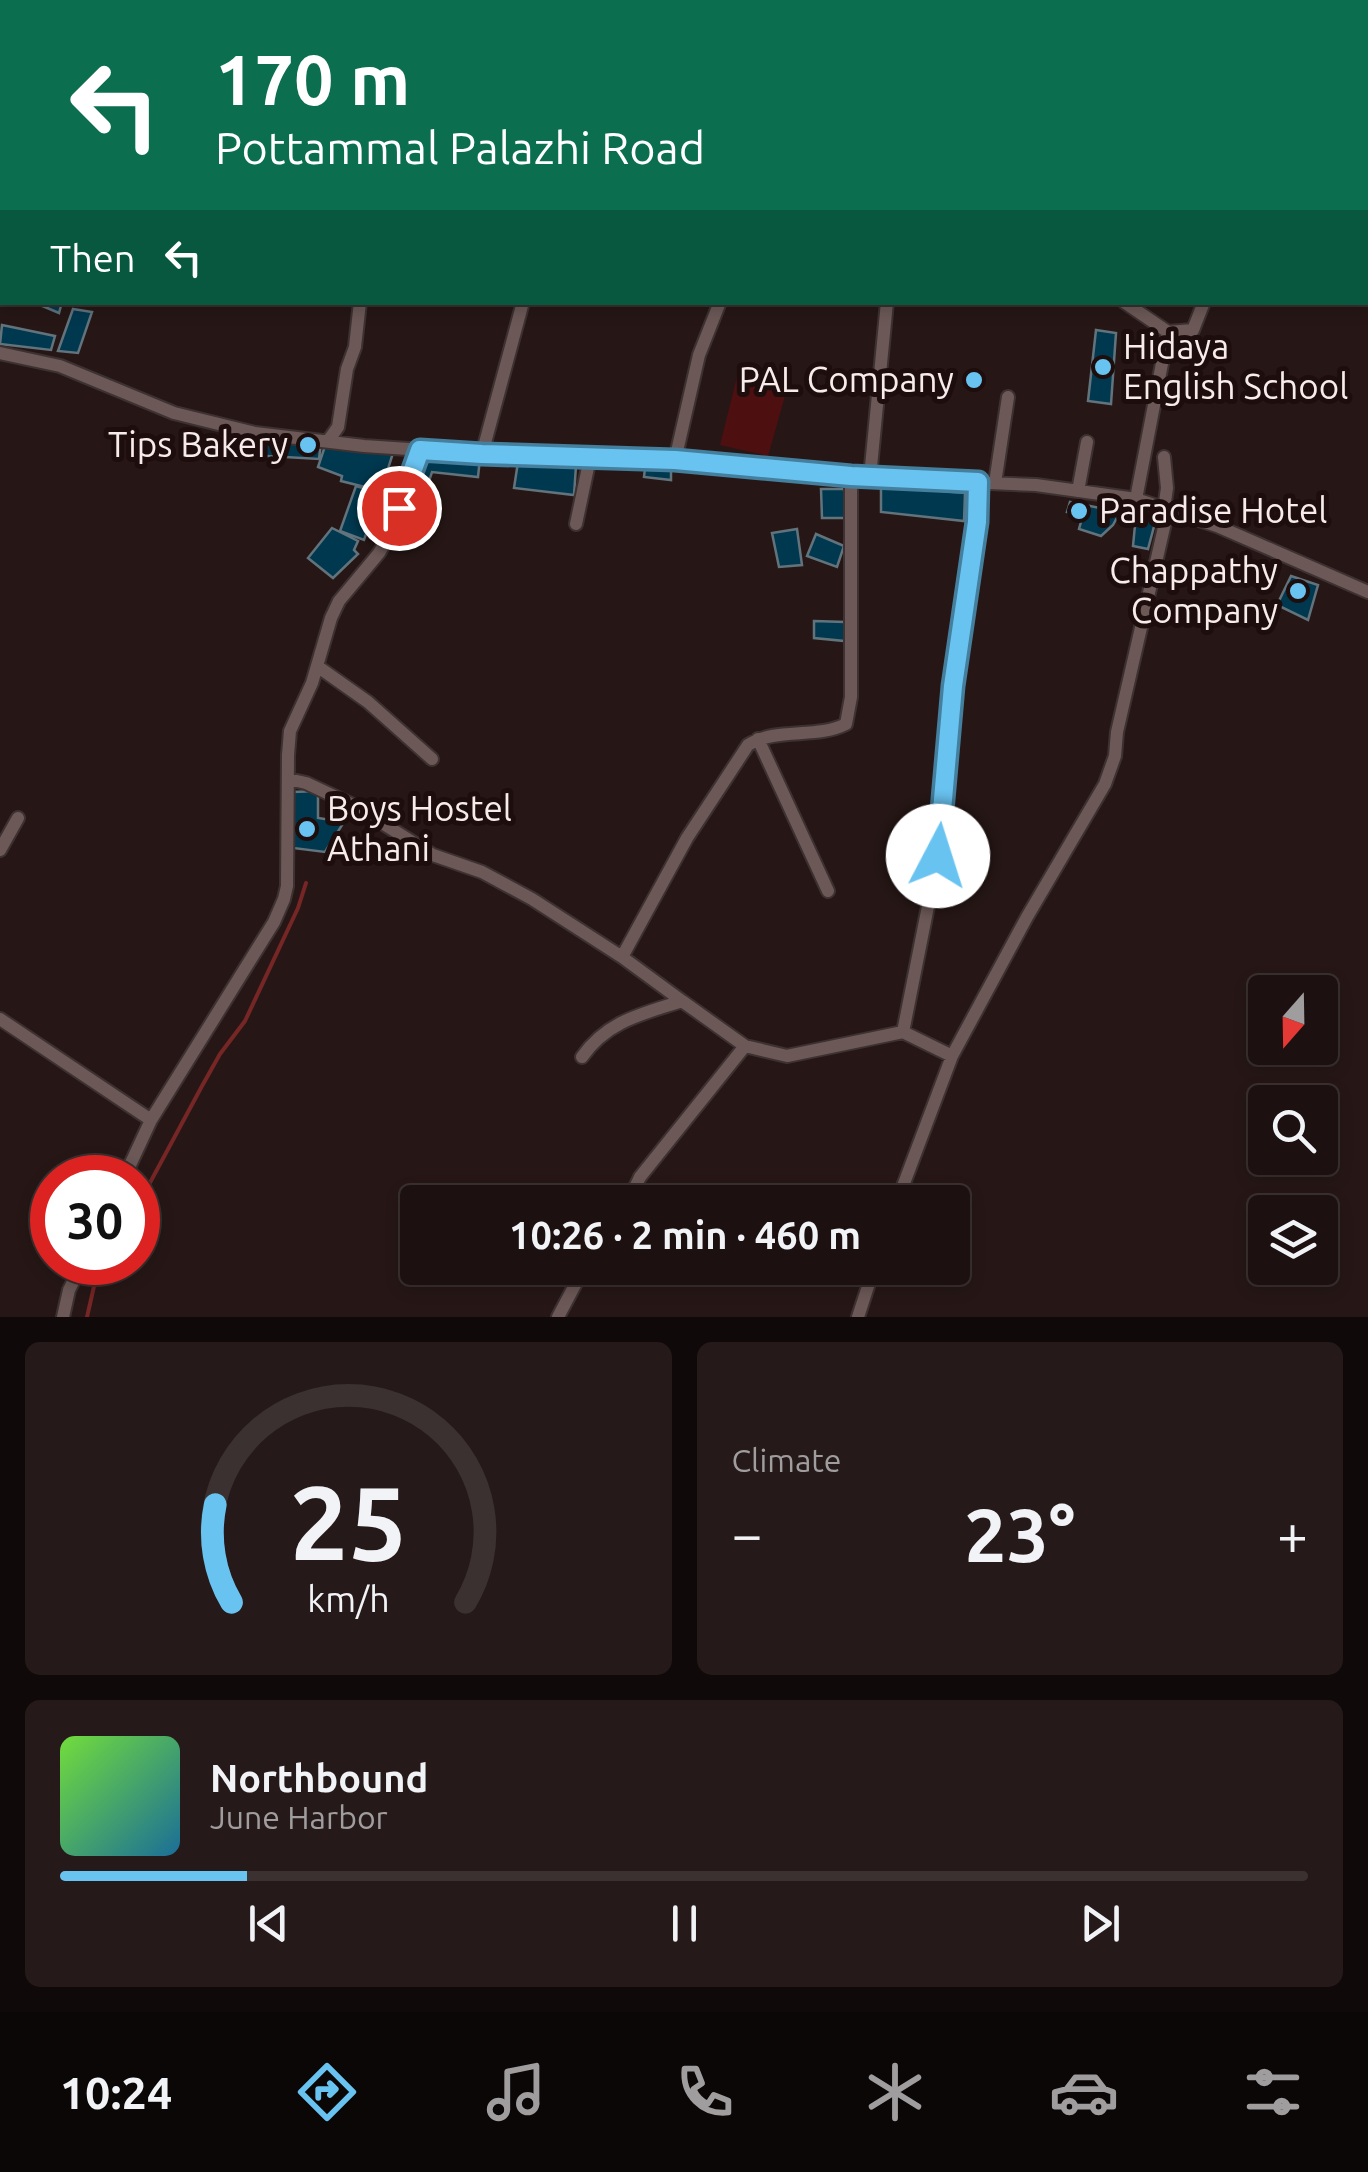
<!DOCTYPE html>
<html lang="en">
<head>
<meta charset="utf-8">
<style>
	:root { --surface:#1c1110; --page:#251a19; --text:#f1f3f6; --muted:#a09d9f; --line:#3a3130; --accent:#69c3f1 }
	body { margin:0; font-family:Ubuntu,sans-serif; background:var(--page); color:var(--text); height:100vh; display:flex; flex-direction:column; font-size:38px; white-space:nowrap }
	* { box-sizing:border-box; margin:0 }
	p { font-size:32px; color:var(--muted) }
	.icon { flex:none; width:55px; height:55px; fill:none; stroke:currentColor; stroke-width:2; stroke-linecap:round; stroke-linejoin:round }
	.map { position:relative; height:1317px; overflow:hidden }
	.sheet { display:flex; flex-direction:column; gap:25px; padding:25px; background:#0f0909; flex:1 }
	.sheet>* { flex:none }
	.banner { position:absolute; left:0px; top:0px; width:1370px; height:305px; box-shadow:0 5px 15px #0003,0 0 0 2px var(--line); background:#0b6e4f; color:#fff; overflow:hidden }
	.needle { width:65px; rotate:200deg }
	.controls { position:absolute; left:1248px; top:975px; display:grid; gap:20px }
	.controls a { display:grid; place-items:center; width:90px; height:90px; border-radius:10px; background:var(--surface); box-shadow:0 5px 15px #0003,0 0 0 2px var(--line); font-size:50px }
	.speed { position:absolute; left:30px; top:1155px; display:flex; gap:20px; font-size:50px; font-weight:700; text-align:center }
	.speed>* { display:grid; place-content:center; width:130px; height:130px; border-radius:50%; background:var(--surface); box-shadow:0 5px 15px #0003,0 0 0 2px var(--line); line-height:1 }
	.speed .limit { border:15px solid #d22; background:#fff; color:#111 }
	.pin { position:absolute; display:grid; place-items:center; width:85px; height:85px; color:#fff; margin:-42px; border:5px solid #fff; border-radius:50%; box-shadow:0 2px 10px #0007 }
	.me { position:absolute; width:110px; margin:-55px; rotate:5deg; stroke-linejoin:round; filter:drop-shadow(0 0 8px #0008) }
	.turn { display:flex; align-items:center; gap:35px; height:210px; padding:0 50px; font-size:45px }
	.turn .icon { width:130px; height:130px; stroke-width:2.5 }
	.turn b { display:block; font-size:70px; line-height:85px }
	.then { display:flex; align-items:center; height:95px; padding:0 50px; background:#0003; gap:20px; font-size:38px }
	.big { font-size:75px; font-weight:600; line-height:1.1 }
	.sheet .tile { flex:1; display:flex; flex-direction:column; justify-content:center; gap:15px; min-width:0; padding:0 35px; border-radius:15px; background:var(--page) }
	.sheet .dial { align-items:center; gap:0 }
	.dial svg { height:260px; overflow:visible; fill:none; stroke:var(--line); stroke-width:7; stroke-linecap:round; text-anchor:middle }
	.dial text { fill:var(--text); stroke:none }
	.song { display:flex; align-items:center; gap:30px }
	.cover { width:120px; height:120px; border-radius:15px; background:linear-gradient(135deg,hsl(100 70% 55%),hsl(200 70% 35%)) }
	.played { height:10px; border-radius:5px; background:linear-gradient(90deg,var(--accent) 15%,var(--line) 15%) }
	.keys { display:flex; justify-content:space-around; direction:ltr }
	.heat { display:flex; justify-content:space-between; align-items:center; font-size:55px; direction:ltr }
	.sheet .tiles { flex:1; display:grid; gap:25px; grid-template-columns:1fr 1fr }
	.tile:last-child { grid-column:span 2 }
	.trip { position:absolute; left:400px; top:1185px; width:570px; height:100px; border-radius:10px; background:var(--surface); box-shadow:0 5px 15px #0003,0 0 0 2px var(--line); font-weight:600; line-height:100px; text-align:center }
	.dock { display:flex; height:160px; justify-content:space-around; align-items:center; background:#0b0706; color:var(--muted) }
	.dock .icon { width:70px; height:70px }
	.dock .current { color:var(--accent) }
	.dock b { font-size:45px; color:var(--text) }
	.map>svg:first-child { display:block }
	.green { fill:#4e0f11 }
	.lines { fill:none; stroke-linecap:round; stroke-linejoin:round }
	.stream { stroke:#752625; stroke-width:4 }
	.building { fill:#00384f; stroke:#62737c; stroke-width:2.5 }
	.street-casing { stroke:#3d3231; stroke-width:16 }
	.street { stroke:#6c5957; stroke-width:12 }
	.route-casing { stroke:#447f9d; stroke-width:25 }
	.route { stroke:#69c3f1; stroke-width:18 }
	.poi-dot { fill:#69c3f1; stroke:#1d0e0d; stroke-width:4 }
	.labels { text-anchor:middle; stroke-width:10; stroke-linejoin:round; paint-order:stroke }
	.poi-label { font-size:35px; fill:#f7eceb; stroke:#1d0e0d; text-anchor:start }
</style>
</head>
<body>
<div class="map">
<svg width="1368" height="1317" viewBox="0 0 1368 1317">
	<rect width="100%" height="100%" fill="#261716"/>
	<path class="green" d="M 737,377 L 787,389 L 768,456 L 720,445 Z"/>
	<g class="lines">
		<path class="stream" d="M 138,1205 L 202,1086 L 220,1054 L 245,1021 L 298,908 L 306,883
			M 87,1317 L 95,1282 L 108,1262"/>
	</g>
	<path class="building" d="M 33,302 L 62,302 L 59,313 Z
		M 73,309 L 92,312 L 78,353 L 58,351 Z
		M 2,325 L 55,336 L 51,350 L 0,344 Z
		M 1096,330 L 1116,333 L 1111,404 L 1088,401 Z
		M 1173,378 L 1185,378 L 1179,396 L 1169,394 Z
		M 253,438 L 321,442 L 319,459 L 251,455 Z
		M 325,446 L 393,453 L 381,491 L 341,481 L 342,476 L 318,467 Z
		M 421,452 L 480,458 L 478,477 L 432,472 L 422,502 L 407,496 Z
		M 518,462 L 576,466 L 574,495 L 514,488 Z
		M 645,468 L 671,468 L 671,480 L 644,477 Z
		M 356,486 L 380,493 L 364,540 L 340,531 Z
		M 881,486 L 965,493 L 964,521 L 881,512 Z
		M 821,489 L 844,489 L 846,518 L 822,518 Z
		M 1070,502 L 1120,512 L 1113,525 L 1101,536 L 1079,529 L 1083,515 L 1067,512 Z
		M 1136,515 L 1156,519 L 1148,549 L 1133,546 Z
		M 332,528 L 358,541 L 354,550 L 358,554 L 333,578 L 308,558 Z
		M 797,529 L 802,565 L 779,567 L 772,533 Z
		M 816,534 L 844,546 L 837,567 L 807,556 Z
		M 1291,576 L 1318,585 L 1308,620 L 1277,605 Z
		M 814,621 L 845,622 L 845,641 L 814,638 Z
		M 318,791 L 318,818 L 344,822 L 325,852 L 293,848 L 293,792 Z"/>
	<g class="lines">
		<defs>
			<path id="street" d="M 366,0 L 367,2
				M 614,0 L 621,2
				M 1087,0 L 1089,2
				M 1056,2 L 1056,0
				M 1179,2 L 1179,0
				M 1124,302 L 1168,332 L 1136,499
				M 1168,332 L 1193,330 L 1204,302
				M 0,353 L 60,366 L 174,413 L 255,433 L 364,446 L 482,454 L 675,460 L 851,477 L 1036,485 L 1136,499 L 1217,526 L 1368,592
				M 328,441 L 338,427 L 347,369 L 355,347 L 360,302
				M 482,454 L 523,302
				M 1164,457 L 1167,488 L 1164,509
				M 675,460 L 699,355 L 720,302
				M 870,477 L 887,302
				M 995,483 L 1008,397
				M 1078,491 L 1087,442
				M 576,524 L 590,458
				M 317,666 L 368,702 L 432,759
				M 758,739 L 828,891
				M 288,779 L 306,783 L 355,806 L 433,855 L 482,872 L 532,899 L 622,957 L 682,1001 C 642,1014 607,1021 582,1057
				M 0,850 L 18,818
				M 622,957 L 687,838 L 748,745 C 776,727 817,739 846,724 L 851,697 L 851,477
				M 0,1019 L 151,1120
				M 745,1046 L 787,1056 L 903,1032
				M 952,1056 L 903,1032 L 938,856 L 953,686 L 977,522 L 978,482
				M 124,1178 L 151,1120 L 274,922 L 284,899 L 287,886 L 288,755 L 290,731 L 312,683 L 331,618 L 339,601 L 379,553 L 390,534 L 420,450
				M 628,1202 L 640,1177 L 745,1046 L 682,1001
				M 897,1202 L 952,1056 L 1027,917 L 1105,784 L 1115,756 L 1117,732 L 1168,510
				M 63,1317 L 69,1290 L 83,1262
				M 558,1317 L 584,1268
				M 858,1317 L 874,1268"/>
		</defs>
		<use href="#street" class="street-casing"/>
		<use href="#street" class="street"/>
	</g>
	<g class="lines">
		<defs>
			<path id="route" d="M 399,508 L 420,450 L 482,454 L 675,460 L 851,476 L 978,482 L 977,522 L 953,686 L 938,856"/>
		</defs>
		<use href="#route" class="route-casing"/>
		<use href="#route" class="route"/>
	</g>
	<g class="poi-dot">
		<circle cx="1103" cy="367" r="10"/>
		<circle cx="974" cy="380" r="10"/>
		<circle cx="308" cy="445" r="10"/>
		<circle cx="1079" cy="511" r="10"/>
		<circle cx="1298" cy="591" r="10"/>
		<circle cx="307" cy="829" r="10"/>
	</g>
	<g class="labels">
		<g class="poi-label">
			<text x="1123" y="359">Hidaya<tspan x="1123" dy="40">English School</tspan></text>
			<text x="954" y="392" text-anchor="end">PAL Company</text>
			<text x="288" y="457" text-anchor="end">Tips Bakery</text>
			<text x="1099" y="523">Paradise Hotel</text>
			<text x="1278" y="583" text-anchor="end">Chappathy<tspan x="1278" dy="40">Company</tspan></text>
			<text x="327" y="821">Boys Hostel<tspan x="327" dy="40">Athani</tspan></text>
		</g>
	</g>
</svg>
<div class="controls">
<a><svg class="needle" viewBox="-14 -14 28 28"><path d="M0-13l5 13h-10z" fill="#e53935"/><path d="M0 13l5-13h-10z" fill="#a09d9f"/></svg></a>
<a><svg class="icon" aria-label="search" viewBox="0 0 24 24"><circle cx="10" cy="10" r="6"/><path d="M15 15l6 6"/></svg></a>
<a><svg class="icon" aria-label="layers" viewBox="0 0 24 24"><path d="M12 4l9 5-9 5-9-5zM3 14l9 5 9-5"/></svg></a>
</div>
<div class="speed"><div class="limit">30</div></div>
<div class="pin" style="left:399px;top:508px;background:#d93025"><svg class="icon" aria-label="arrive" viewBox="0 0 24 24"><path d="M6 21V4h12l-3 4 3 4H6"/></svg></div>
<svg class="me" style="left:938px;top:856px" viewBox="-20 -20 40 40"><circle r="19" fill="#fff"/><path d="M0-13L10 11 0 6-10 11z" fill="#69c3f1"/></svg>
<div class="trip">10:26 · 2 min · 460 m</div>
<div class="banner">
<div class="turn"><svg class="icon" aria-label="left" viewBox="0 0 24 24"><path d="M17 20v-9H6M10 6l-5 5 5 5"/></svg><div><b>170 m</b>Pottammal Palazhi Road</div></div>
<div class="then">Then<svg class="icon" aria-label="left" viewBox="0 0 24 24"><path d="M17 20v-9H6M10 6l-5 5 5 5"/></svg></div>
</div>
</div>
<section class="sheet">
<div class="tiles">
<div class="tile dial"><svg viewBox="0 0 100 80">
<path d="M14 69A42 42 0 1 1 86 69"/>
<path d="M14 69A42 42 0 0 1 9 39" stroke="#69c3f1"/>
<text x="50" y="56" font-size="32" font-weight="700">25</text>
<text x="50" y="72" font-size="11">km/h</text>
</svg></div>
<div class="tile"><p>Climate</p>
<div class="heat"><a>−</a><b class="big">23°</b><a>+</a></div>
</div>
<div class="tile">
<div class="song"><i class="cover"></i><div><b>Northbound</b><p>June Harbor</p></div></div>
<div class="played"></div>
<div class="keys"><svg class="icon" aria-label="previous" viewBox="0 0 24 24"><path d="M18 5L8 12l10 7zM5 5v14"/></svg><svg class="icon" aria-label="pause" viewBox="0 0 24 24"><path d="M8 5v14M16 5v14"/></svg><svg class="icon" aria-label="next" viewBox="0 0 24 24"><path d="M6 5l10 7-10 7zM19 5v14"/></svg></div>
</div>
</div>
</section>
<nav class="dock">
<b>10:24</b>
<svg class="icon current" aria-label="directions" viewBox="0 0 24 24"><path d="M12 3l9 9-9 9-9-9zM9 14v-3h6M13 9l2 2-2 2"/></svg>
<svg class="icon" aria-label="music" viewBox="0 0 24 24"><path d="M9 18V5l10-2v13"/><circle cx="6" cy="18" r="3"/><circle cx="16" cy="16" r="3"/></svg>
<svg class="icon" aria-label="phone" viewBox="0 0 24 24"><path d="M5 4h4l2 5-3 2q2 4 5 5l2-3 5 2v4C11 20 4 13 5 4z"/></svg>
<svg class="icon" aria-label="climate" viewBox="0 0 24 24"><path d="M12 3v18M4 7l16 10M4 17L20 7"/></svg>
<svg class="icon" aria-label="car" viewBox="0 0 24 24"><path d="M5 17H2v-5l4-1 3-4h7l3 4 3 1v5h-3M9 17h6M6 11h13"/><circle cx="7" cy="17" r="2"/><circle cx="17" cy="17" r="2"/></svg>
<svg class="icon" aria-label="filters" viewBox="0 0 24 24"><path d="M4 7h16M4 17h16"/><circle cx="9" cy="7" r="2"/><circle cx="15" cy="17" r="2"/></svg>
</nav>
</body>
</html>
